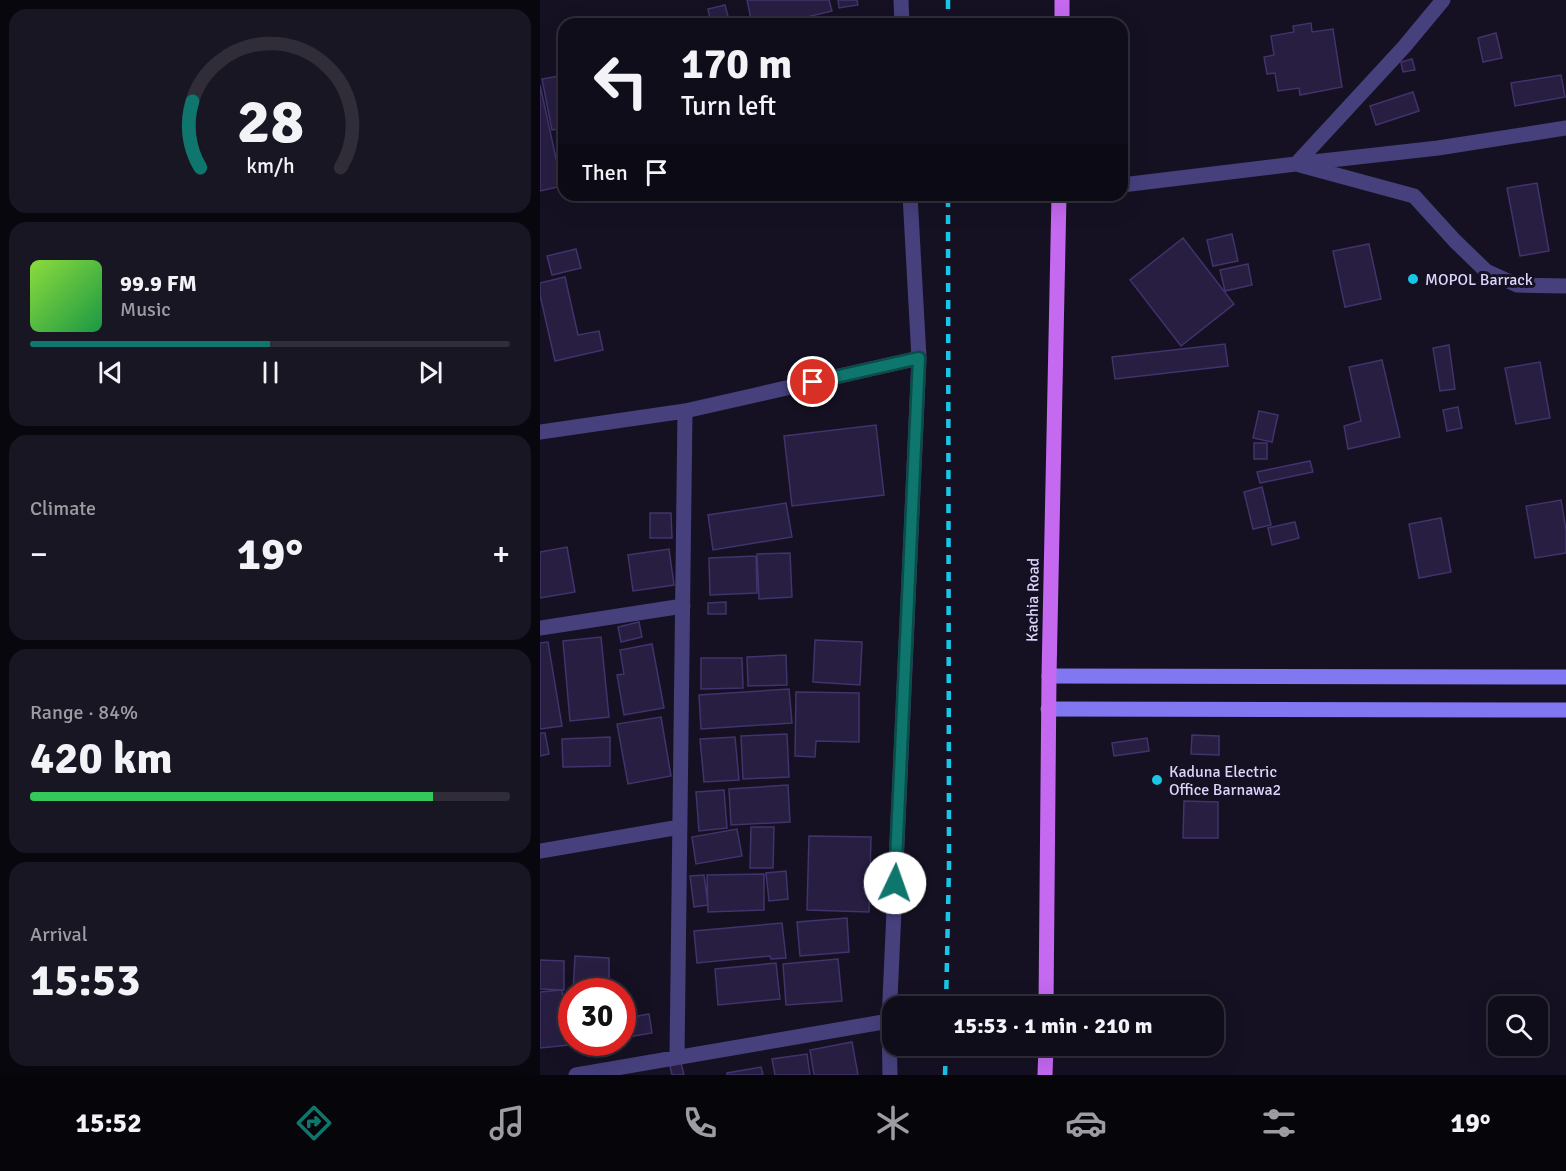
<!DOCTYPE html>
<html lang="en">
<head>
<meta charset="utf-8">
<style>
	:root { --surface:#100d1a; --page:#191623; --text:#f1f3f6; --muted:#9c9ca2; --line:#302d39; --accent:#0f766e }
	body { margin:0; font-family:Signika,sans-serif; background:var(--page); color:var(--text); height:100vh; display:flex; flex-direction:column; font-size:22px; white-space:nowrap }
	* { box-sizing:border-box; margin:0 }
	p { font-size:20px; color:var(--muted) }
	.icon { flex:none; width:33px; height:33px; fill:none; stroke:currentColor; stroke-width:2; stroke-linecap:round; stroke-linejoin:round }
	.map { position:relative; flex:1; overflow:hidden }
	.side { display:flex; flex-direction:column; gap:9px; padding:9px; background:#09070e; width:540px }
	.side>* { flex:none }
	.hud { position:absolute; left:18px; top:18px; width:570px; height:183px; border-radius:18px; box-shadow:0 6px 24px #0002,0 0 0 2px var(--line); background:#100d1a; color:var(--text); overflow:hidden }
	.controls { position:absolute; left:948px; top:996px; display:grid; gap:12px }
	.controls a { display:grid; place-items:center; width:60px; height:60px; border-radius:12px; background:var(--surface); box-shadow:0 6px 24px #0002,0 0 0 2px var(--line); font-size:30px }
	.speed { position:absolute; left:18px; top:978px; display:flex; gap:12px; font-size:30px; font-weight:700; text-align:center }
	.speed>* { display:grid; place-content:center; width:78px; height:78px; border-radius:50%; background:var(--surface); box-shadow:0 6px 24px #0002,0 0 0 2px var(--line); line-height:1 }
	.speed .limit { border:9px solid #d22; background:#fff; color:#111 }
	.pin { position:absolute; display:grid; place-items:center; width:51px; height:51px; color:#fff; margin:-26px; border:3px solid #fff; border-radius:50%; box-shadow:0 2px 6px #0007 }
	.me { position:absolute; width:66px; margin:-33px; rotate:3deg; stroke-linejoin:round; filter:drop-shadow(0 0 4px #0008) }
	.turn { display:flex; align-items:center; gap:21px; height:126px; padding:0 24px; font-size:27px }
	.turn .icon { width:78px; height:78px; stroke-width:2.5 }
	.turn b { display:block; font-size:42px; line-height:51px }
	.then { display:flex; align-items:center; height:57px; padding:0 24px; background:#0003; gap:12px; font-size:22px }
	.big { font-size:45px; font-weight:700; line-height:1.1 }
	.side .widget { flex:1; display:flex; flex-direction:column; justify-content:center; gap:9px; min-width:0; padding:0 21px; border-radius:18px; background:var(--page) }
	.side .dial { align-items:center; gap:0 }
	.dial svg { height:156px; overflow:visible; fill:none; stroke:var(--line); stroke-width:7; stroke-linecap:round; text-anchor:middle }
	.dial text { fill:var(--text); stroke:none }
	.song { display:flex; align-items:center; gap:18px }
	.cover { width:72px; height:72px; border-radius:9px; background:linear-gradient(135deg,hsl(90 70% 55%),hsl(140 70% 35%)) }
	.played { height:6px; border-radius:3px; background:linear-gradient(90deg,var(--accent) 50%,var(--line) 50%) }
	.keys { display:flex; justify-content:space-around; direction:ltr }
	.heat { display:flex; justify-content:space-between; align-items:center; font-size:33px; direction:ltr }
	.charge { height:9px; border-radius:4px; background:linear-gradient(90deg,#34c759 84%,var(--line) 0) }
	.trip { position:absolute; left:342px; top:996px; width:342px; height:60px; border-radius:18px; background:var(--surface); box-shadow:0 6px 24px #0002,0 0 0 2px var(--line); font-weight:700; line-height:60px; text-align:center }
	.tabs { display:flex; height:96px; justify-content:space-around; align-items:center; background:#06050a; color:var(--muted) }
	.tabs .icon { width:42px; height:42px }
	.tabs .on { color:var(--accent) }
	.tabs b { font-size:27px; color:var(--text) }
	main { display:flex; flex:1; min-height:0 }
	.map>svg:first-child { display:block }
	.building { fill:#271e42; stroke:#41336b; stroke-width:1.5 }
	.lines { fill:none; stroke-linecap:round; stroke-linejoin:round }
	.street { stroke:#46407d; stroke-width:15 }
	.secondary { stroke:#8177f1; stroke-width:15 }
	.primary { stroke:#c469f0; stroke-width:15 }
	.rail { stroke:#18c6e5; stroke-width:4.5; stroke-dasharray:9 8; stroke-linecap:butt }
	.route-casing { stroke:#0a4d48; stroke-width:15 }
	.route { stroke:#0f766e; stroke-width:10 }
	.poi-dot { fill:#18c6e5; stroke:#151123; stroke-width:2 }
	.labels { text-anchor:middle; stroke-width:6; stroke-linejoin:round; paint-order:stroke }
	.poi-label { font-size:16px; fill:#dcd6fb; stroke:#151123; text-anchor:start }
	.street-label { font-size:16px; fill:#dcd6fb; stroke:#151123 }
</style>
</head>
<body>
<main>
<section class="side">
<div class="widget dial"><svg viewBox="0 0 100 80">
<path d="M14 69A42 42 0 1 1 86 69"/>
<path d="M14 69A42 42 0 0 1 10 35" stroke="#0f766e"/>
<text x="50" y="56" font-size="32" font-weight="700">28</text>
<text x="50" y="72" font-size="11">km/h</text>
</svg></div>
<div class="widget">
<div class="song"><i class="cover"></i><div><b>99.9 FM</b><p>Music</p></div></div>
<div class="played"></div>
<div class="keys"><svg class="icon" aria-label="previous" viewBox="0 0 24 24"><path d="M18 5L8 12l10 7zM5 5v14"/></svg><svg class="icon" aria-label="pause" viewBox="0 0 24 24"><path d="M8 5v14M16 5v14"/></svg><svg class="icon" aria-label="next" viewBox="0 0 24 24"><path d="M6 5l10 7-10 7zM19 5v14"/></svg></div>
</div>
<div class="widget"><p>Climate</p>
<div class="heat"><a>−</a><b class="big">19°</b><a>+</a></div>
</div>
<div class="widget"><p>Range · 84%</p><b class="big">420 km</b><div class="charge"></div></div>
<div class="widget"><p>Arrival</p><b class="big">15:53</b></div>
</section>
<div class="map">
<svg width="1026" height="1075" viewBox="0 0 1026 1075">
	<rect width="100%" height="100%" fill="#151123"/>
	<path class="building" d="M 207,0 L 289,0 L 292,11 L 238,24 L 212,24 Z
		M 298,0 L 317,0 L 318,5 L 299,8 Z
		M 185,5 L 190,24 L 171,24 L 168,9 Z
		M 771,23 L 772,32 L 793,29 L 802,87 L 760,95 L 759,88 L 738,91 L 735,73 L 727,74 L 724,57 L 734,55 L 731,36 L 754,32 L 753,26 Z
		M 956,33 L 962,58 L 943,62 L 938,38 Z
		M 872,59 L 875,70 L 863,72 L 861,62 Z
		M 24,75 L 24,128 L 12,130 L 2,79 Z
		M 1021,75 L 1025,97 L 975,106 L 971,83 Z
		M 0,85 L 22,186 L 0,191 Z
		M 873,92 L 879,111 L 836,125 L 830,106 Z
		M 997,183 L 1009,251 L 980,256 L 967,188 Z
		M 692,234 L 698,261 L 673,266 L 667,240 Z
		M 643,238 L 694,304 L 641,346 L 590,280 Z
		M 829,244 L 841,299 L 805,307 L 793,251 Z
		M 36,249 L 41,268 L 12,275 L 7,256 Z
		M 708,264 L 712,285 L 685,291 L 680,270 Z
		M 25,277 L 38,335 L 59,331 L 63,350 L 15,361 L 0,295 L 0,283 Z
		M 685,344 L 688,366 L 575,379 L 572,357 Z
		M 909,345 L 915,389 L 900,391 L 893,348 Z
		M 842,360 L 860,437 L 808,449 L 804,426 L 821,421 L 809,367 Z
		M 1000,362 L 1010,418 L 976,424 L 965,368 Z
		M 918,407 L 922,428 L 907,431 L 903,410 Z
		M 719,411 L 738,415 L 732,442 L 713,438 Z
		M 336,425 L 344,495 L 252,506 L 244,436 Z
		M 714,443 L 727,443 L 727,459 L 714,459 Z
		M 770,461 L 773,472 L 720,483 L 717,472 Z
		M 722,487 L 731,525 L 713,529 L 704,492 Z
		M 1021,500 L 1026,530 L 1026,553 L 995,558 L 986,506 Z
		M 246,503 L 252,537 L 173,550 L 168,515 Z
		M 110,513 L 131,513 L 132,538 L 110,538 Z
		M 901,518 L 911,572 L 879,578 L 869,524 Z
		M 755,522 L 759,538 L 732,545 L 728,528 Z
		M 27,547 L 35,592 L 0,598 L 0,552 Z
		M 129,549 L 134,585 L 93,591 L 88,555 Z
		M 250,553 L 252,597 L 219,599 L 217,554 Z
		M 216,556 L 217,593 L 170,595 L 169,558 Z
		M 186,602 L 186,614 L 168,614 L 168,603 Z
		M 99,622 L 102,637 L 81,642 L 78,627 Z
		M 61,637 L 69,717 L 30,721 L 23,641 Z
		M 275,640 L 322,642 L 320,685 L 273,682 Z
		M 8,642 L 22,726 L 0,729 L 0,643 Z
		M 112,644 L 124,708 L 84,715 L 77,675 L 84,674 L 80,650 Z
		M 246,655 L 247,685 L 208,686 L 207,657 Z
		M 161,658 L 202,658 L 203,688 L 161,689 Z
		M 249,689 L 252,723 L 161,729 L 159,695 Z
		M 256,692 L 319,693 L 319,742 L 276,741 L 275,757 L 255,756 Z
		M 121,717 L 131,776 L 88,784 L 77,724 Z
		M 0,733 L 5,733 L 9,754 L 0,756 Z
		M 247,734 L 249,777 L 203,779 L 201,736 Z
		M 652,735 L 679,736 L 679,755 L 651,754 Z
		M 70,737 L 70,766 L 23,767 L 22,739 Z
		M 195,737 L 199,780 L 164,782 L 160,739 Z
		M 607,738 L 609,751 L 574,756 L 572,743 Z
		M 248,785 L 250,822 L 191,825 L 189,789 Z
		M 184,790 L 187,828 L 159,831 L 156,792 Z
		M 644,801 L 678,802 L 678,838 L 643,838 Z
		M 211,827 L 234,827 L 233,868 L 210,868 Z
		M 197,829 L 202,856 L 156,864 L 152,837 Z
		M 269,836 L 331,837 L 329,912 L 267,910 Z
		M 246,871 L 248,899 L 229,901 L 226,873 Z
		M 224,874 L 224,910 L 168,912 L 167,875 Z
		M 164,875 L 168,905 L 154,907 L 150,876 Z
		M 307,918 L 309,952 L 260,956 L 257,922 Z
		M 242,923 L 246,958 L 231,959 L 230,956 L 157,963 L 154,931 Z
		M 35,956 L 69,958 L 69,992 L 33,992 Z
		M 298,959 L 302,1001 L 246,1005 L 243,964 Z
		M 0,960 L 24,961 L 24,990 L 0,989 Z
		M 236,963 L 240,999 L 178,1005 L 175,969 Z
		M 22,990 L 28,1045 L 0,1048 L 0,992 Z
		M 109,1014 L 112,1033 L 82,1038 L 82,1019 Z
		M 39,1042 L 67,1042 L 68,1045 L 41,1051 Z
		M 312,1042 L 318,1075 L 274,1075 L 270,1050 Z
		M 267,1054 L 270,1075 L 235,1075 L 232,1059 Z
		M 141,1063 L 144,1075 L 132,1075 L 130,1066 Z
		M 221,1067 L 223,1075 L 187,1075 L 187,1073 Z"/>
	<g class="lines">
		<path class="street" d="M 361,0 L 362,24
			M 764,163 L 898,148 L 1026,128
			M 756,164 L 864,47 L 903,0
			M 582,185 L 756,164 L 874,196 L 915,241 L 946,271 L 977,285 L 1026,286
			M 0,432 L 145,411 L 379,358
			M 0,628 L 143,606
			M 0,851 L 140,827
			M 137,1057 L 145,411
			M 36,1075 L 349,1021
			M 350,1075 L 349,1021 L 379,358 L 370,195"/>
		<path class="secondary" d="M 509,676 L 1026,677
			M 508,709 L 1026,710"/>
		<path class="primary" d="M 522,24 L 522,0
			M 506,1006 L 509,676 L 519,195
			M 505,1075 L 506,1046"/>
		<path class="rail" d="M 408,0 L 408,24
			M 406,1006 L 409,865 L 408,195
			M 405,1075 L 406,1046"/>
	</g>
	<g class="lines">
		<defs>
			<path id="route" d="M 273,382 L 379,358 L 355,883"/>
		</defs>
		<use href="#route" class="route-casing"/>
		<use href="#route" class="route"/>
	</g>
	<g class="poi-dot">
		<circle cx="873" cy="279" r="6"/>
		<circle cx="617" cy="780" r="6"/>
	</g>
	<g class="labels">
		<g class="poi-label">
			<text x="885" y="285">MOPOL Barrack</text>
			<text x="629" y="777">Kaduna Electric<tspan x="629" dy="18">Office Barnawa2</tspan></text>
		</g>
		<g class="street-label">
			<text transform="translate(492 600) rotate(-89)" y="6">Kachia Road</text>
		</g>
	</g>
</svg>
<div class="controls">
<a><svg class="icon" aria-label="search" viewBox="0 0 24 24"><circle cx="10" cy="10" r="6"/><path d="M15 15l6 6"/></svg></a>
</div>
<div class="speed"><div class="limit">30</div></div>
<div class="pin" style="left:273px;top:382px;background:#d93025"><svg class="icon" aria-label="arrive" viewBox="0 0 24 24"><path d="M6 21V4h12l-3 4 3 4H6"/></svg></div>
<svg class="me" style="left:355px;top:883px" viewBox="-20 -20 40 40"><circle r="19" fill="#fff"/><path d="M0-13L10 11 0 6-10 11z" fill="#0f766e"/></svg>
<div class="trip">15:53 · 1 min · 210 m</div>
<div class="hud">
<div class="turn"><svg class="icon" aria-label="left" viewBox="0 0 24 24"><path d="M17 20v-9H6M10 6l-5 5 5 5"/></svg><div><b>170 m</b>Turn left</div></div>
<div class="then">Then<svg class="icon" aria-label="arrive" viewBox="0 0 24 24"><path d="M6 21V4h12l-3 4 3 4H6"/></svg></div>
</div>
</div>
</main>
<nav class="tabs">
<b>15:52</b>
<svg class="icon on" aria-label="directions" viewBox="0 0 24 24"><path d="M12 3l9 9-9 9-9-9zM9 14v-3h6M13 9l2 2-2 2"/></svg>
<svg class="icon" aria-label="music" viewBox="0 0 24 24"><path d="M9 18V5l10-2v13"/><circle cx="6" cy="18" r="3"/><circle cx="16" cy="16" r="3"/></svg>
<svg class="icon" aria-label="phone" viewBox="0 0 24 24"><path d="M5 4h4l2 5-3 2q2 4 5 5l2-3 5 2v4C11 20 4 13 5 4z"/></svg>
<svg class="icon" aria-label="climate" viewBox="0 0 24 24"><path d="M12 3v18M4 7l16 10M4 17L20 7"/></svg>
<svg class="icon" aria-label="car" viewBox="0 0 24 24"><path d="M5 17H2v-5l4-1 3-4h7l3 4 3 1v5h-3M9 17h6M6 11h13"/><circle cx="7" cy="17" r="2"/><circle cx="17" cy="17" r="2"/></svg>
<svg class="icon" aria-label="filters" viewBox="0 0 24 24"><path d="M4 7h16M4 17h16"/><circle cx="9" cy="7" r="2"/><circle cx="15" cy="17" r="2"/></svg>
<b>19°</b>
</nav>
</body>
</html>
